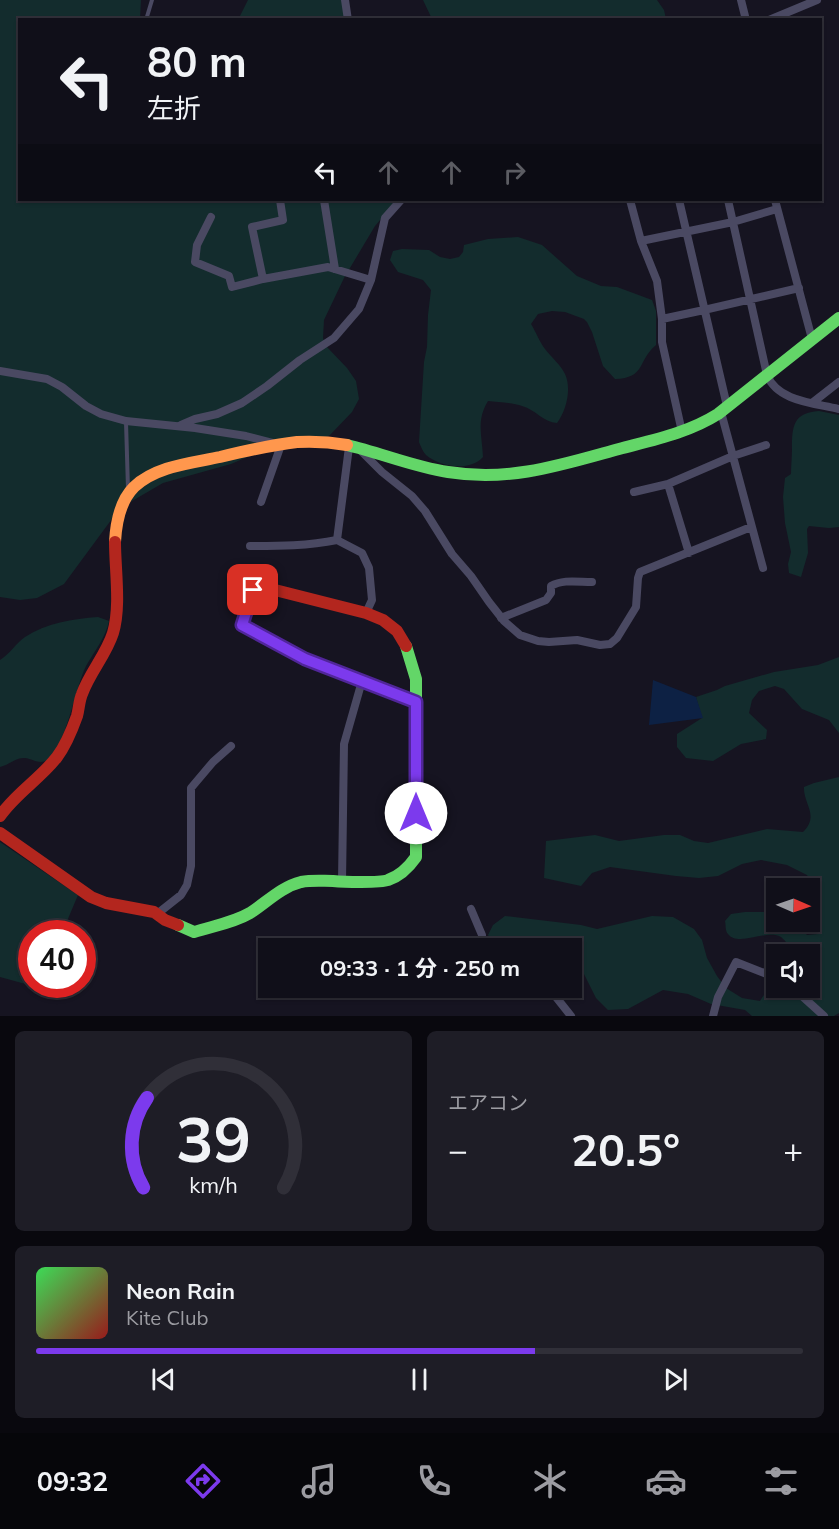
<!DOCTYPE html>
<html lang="ja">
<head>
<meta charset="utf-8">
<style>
	:root { --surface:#100f19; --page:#1e1d26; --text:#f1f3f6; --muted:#9c9ca2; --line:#302f38; --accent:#7c3aed }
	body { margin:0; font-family:Mulish,"Noto Sans JP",sans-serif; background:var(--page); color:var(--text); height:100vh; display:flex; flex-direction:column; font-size:22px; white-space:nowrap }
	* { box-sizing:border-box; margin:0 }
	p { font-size:20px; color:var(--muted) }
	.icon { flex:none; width:33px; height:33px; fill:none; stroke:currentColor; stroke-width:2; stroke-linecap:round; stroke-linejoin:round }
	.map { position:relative; height:1016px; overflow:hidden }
	.details { display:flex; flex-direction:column; gap:15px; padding:15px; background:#09080e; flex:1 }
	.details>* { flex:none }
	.hud { position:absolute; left:18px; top:18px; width:804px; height:183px; border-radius:0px; box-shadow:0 2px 4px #0004,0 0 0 2px var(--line); background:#100f19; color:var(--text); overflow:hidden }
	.needle { width:39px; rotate:92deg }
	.buttons { position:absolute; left:766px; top:878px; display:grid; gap:12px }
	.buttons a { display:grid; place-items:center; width:54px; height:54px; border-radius:0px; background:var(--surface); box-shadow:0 2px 4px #0004,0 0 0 2px var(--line); font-size:30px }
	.speed { position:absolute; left:18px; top:920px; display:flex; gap:12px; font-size:30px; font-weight:700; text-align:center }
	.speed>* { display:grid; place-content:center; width:78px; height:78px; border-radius:50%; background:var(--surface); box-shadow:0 2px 4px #0004,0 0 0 2px var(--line); line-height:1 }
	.speed .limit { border:9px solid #d22; background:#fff; color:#111 }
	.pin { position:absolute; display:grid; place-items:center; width:51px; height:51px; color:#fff; margin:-26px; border-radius:12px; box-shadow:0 3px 9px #0006 }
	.me { position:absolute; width:66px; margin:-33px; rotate:0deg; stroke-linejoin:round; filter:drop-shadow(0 0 4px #0008) }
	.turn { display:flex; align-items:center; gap:21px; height:126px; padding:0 30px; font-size:27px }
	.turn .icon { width:78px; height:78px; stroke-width:2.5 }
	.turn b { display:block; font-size:42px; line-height:51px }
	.lanes { display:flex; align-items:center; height:57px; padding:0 30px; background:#0003; justify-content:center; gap:30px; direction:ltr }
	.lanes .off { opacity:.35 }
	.big { font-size:45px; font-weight:700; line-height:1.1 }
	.details .widget { flex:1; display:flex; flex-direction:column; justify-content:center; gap:9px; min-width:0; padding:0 21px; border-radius:9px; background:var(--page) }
	.details .dial { align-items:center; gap:0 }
	.dial svg { height:156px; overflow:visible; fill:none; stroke:var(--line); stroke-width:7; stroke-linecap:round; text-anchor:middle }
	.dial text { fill:var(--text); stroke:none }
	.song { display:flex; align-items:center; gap:18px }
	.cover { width:72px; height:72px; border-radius:9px; background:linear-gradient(135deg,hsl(130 70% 55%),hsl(0 70% 35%)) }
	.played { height:6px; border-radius:3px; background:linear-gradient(90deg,var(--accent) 65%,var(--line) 65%) }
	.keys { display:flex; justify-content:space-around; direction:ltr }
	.heat { display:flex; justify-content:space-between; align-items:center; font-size:33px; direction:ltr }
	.details .tiles { flex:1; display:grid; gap:15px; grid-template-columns:1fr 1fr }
	.widget:last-child { grid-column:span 2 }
	.trip { position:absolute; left:258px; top:938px; width:324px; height:60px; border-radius:0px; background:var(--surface); box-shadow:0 2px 4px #0004,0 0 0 2px var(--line); font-weight:700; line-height:60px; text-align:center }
	.tabs { display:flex; height:96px; justify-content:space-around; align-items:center; background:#06060a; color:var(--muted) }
	.tabs .icon { width:42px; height:42px }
	.tabs .selected { color:var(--accent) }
	.tabs b { font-size:27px; color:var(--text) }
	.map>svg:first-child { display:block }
	.green { fill:#132c2d }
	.water { fill:#0d2144 }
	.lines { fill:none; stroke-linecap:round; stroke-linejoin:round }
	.lane { stroke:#4a4962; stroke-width:4 }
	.street { stroke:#4a4962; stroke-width:8 }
	.fast { stroke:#63d668; stroke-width:12 }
	.slow { stroke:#ff974d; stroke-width:12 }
	.jam { stroke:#b3261e; stroke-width:12 }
	.route-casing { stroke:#51269a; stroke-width:15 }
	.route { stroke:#7c3aed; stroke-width:10 }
</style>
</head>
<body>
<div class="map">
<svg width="839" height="1016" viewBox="0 0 839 1016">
	<rect width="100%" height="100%" fill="#161421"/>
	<path class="green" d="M 0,0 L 141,0 L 140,19 L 20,20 L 20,200 L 397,200 L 375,226 L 344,278 L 324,320 L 323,338 L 326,346 L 347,368 L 356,381 L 359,399 L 352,412 L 330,435 L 310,447 L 266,449 L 231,464 L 163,483 L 120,508 L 64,584 L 37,598 L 20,600 L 0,597 Z
		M 248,0 L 343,0 L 347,19 L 238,20 Z
		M 423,0 L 657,0 L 664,10 L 666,19 L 432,19 Z
		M 518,237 L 542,245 L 577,276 L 601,286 L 617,287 L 652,300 L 656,311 L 656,345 C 637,361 646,378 615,379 L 603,366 L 592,332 L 587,322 L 584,319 L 565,312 L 552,311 L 538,314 L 531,324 C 536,332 539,341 545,349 C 551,357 561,365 565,374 C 572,389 566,411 557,423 C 543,422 536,410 522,406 C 513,403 498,402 488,401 C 476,421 482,435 483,457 C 470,472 440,467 426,455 C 423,452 421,447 419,442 L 424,362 L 427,347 L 428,315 L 431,290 L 423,280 L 398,272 L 390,260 L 393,251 L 402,249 L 429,250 L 440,257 L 450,259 L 459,257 L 463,252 L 464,245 L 488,239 Z
		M 819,411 L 839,415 L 839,527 L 829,528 L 809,526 L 807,529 L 808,553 L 801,577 L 789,573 L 788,564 L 791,552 L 785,523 L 783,497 L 785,478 L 791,474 C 791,465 792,457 792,449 C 792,426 793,413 819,411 Z
		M 98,617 L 109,621 C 106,637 94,652 86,666 C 75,688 66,747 47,760 C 40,765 33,759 25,758 C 16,757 9,765 0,767 L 0,660 C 10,654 15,644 25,637 C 46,623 73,619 98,617 Z
		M 839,657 L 839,733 L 829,720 L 802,709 L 784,689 L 775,686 L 759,691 L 752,700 L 749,713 L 767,730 L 766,739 L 741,744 L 713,761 L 686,758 L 677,747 L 677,734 L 702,718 L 696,697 L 717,690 L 725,686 L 774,672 L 818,665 Z
		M 839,777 L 839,1013 L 834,1016 L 752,1016 L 745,1010 L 711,1004 L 688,994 L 663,990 L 628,1009 L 608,1010 L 596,998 L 574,954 L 572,953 L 572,948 L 565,948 L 559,944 L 546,947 L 527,942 L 493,943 L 488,935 L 493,925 L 505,916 L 581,925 L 597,929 L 652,916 L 673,917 L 694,929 L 702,940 L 707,958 L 717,976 L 726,988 L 742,998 L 760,1001 L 769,987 L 771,976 L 777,970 L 777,987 L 810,987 L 810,954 L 785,954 L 786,942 C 784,940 782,937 779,936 C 765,930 738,947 728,934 C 725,931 726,925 725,921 L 731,914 L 745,912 L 774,912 L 777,913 L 777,921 L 795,921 L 807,935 L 817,934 L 822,917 L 821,900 L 807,875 L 787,865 L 761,860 L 742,864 L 718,876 L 699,878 L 676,876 L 610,867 L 592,873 L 581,886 L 544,878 L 546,841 L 595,835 L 619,841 L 664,835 L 680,835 L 694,841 L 708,843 L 767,829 L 803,832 C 820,815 803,804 804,787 L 814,783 Z
		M 0,842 L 78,895 L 62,933 L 32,933 L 32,984 L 41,984 L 40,988 L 0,977 Z"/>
	<path class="water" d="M 653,680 L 696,697 L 703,718 L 649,725 Z"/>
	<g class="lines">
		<path class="lane" d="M 146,20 L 152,0
			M 126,422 L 128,489"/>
		<path class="street" d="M 345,0 L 348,20
			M 741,0 L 746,20
			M 769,20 L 817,0
			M 280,200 L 283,220 L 252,227 L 263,279 L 328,267 L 371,280
			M 324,200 L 335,269
			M 630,200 L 641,241 L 657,281 L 662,319 L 662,342 L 682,432
			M 679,200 L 727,406
			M 728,200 L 767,375 C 778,402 815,403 839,409
			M 775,200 L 812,339
			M 211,217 L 197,245 L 195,262 L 229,276 L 232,287 L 263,279
			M 641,241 L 733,222 L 777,209
			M 662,319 L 704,310 L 799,288
			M 0,371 L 47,379 L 62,387 L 86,406 L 101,414 L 126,421 L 195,428 L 246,436 L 281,445 L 261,502
			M 812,403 L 839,382
			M 721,412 L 763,568
			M 181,425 L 195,419 L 217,414 L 242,403 L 267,386 L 300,360 L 334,338 L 359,309 L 371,280 L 385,218 L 401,200
			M 360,450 L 382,472 L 412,496 L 425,511 L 452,554 L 471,576 L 489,602 L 504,621 L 520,635 L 538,641 L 549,642 L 577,640 L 600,645 L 610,644 L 617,638 L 636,607 L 638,578 L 640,572 L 751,527
			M 634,492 L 668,484
			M 337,540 L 362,553 L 369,568 L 372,600 L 366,613
			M 250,546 C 279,546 308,546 337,540 L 349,447
			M 689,553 L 668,484 L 733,456 L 766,445
			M 501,618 L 546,600 L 551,593 L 551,586 C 563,579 578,582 592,582
			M 342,882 L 344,744 L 362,681
			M 471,909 L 482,935 L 482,948 L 492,948
			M 157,914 L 181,895 L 187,885 L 191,866 L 191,788 L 213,762 L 231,746
			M 548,987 L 571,1016
			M 792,987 L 824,1016
			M 713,1016 L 718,997 L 736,962 L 777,978"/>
		<path class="fast" d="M 347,445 C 381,453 414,467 448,472 C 510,482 561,465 619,449 C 653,440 688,433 718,414 L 839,318
			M 259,634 L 305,659 L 416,702
			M 178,925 L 194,932 C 213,926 233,923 250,913 C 267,902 281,887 301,882 C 312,880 322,881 333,881 C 343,882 380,883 388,880 C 400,876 409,867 416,857 L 416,679 L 406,646"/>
		<path class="slow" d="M 115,542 C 116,523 120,501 134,487 C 156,466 192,463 220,457 C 245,451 271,445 297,442 C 314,441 330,442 347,445"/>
		<path class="jam" d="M 259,634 L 242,625 L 253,590 L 259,588 L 275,590 L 366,613 L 383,620 L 397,631 L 406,646
			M 0,816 C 16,793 40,779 57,757 C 66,745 72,730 77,716 C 79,709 79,701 82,694 C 90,672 106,655 113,633 C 121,606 115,570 115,542
			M 0,833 L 91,897 L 106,903 L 154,912 L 165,920 L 178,925"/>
	</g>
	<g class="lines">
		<defs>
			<path id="route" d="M 253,590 L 242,625 L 305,659 L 416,702 L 416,813"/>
		</defs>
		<use href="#route" class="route-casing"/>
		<use href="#route" class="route"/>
	</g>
</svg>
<div class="buttons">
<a><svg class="needle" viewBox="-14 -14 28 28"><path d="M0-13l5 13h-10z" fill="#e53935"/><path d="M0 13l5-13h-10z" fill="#9c9ca2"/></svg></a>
<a><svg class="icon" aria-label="sound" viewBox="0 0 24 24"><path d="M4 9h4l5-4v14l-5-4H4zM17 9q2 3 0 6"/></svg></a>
</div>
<div class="speed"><div class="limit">40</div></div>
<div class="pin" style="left:253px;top:590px;background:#d93025"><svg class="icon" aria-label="arrive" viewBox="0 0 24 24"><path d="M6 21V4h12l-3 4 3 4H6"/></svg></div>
<svg class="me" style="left:416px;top:813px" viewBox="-20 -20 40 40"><circle r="19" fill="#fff"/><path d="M0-13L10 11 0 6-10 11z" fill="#7c3aed"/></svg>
<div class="trip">09:33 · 1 分 · 250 m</div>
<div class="hud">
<div class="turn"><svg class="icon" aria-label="left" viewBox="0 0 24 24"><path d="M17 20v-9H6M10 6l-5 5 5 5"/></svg><div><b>80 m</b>左折</div></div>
<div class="lanes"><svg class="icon" aria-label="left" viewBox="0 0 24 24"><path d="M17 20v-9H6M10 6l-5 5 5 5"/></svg><svg class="icon off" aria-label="ahead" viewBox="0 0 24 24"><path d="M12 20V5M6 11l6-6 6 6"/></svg><svg class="icon off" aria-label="ahead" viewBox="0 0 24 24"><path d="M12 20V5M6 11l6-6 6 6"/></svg><svg class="icon off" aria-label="right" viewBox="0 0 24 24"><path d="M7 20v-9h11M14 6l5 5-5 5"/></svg></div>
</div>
</div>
<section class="details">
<div class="tiles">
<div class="widget dial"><svg viewBox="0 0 100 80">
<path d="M14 69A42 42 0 1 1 86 69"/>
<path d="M14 69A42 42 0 0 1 16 23" stroke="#7c3aed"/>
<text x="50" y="56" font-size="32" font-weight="700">39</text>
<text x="50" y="72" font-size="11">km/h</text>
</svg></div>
<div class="widget"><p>エアコン</p>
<div class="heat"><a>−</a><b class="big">20.5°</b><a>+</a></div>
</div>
<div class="widget">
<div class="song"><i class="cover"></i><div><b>Neon Rain</b><p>Kite Club</p></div></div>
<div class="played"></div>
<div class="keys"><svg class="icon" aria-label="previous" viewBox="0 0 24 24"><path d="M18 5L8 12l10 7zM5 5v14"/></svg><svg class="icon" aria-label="pause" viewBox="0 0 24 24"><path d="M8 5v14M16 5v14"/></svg><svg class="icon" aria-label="next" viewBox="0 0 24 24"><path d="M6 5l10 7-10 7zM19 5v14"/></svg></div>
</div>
</div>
</section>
<nav class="tabs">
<b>09:32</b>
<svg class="icon selected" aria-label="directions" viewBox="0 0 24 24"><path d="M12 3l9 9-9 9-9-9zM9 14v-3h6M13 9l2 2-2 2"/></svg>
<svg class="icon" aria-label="music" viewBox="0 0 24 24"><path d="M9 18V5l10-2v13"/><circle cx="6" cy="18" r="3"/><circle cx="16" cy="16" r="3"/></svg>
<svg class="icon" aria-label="phone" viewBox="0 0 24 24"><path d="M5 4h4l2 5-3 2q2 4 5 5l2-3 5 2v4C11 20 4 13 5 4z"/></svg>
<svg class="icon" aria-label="climate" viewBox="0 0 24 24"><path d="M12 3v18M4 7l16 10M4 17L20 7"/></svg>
<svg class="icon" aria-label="car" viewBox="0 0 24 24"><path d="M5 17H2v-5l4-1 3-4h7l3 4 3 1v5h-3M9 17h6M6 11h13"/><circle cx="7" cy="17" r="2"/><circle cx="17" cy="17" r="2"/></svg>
<svg class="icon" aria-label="filters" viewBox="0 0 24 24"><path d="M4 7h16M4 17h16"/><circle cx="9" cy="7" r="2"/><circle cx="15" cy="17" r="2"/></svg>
</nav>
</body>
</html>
